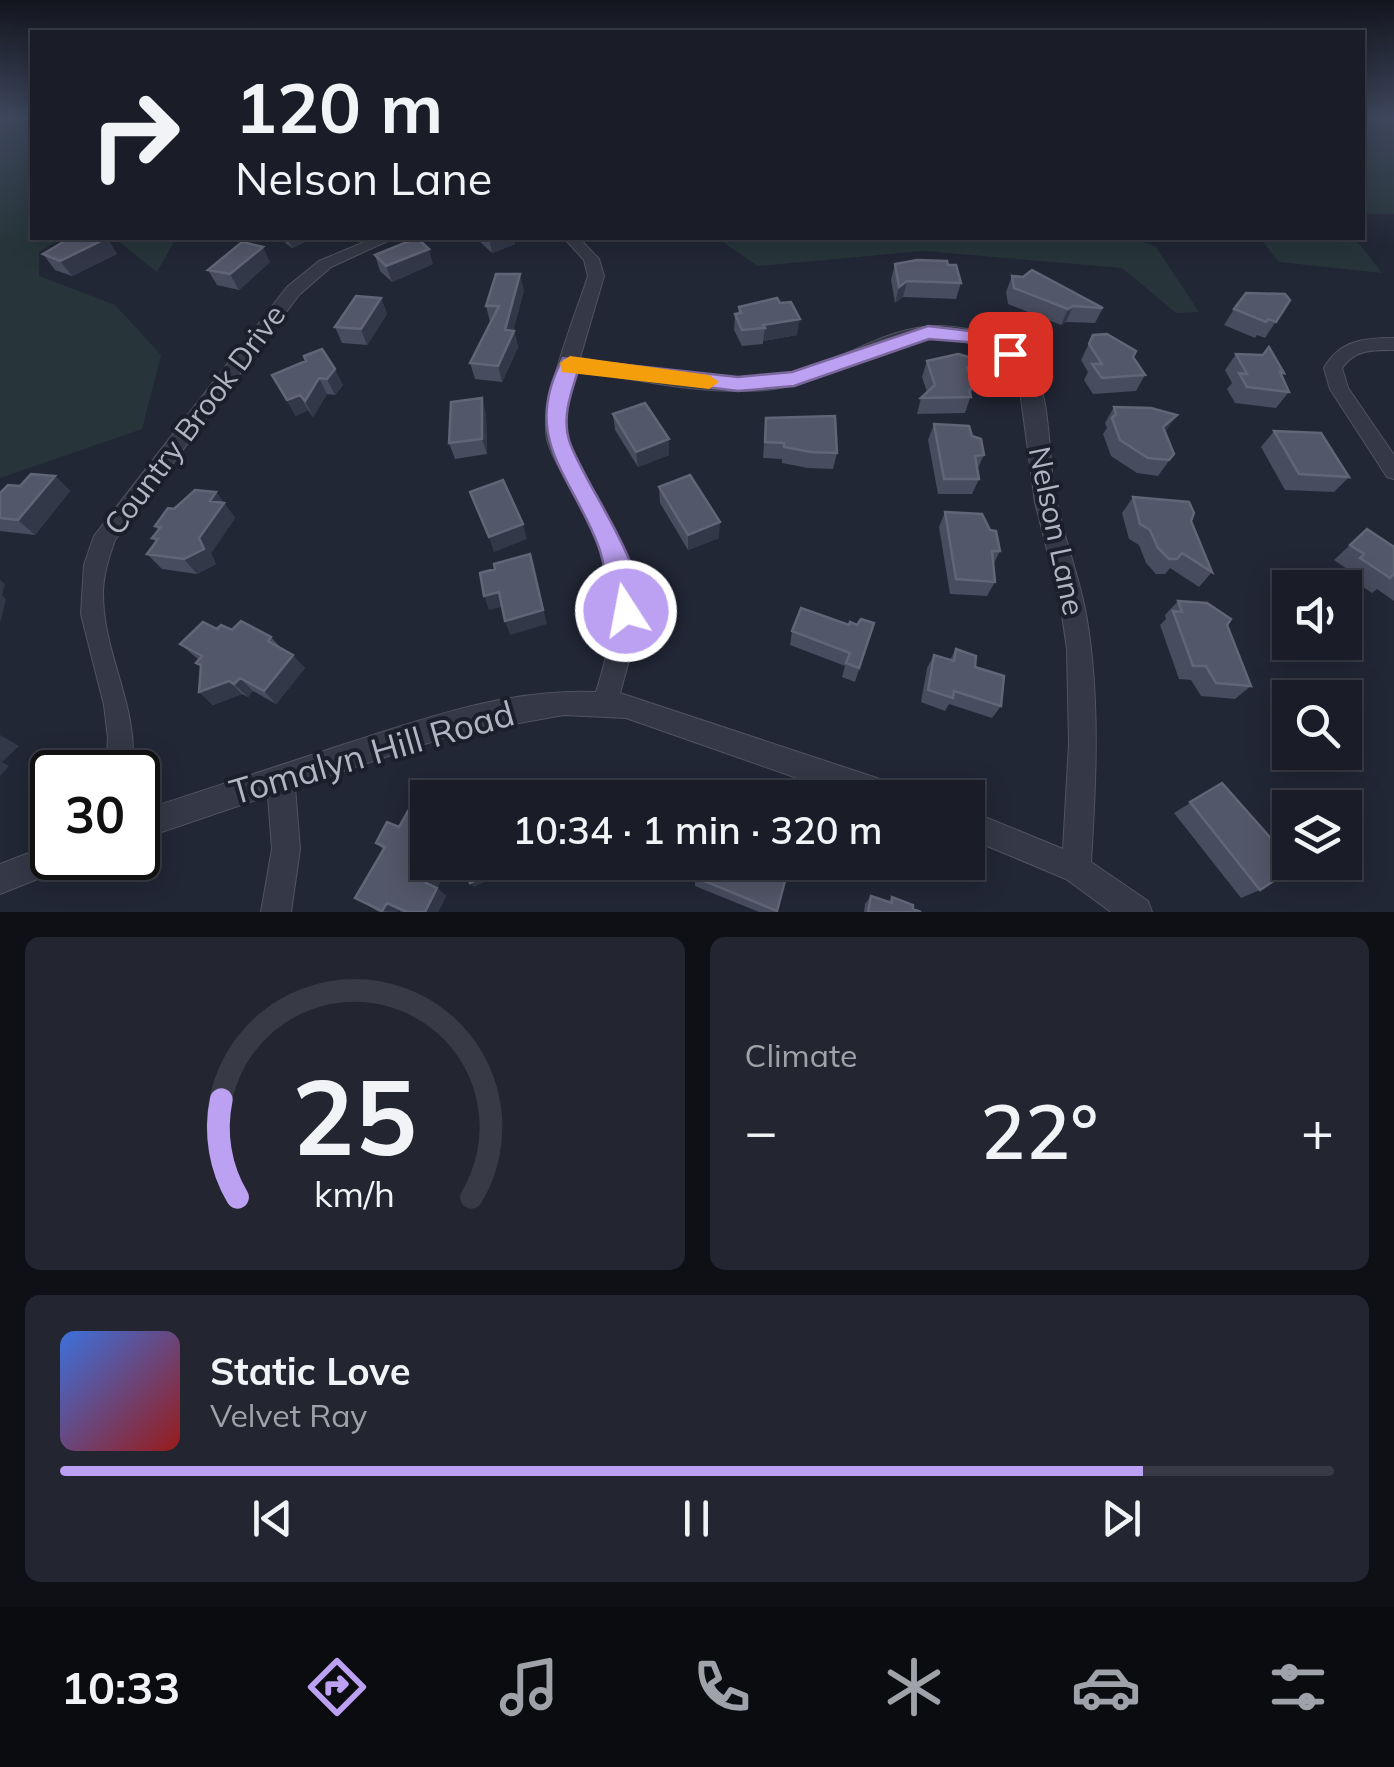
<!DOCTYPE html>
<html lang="en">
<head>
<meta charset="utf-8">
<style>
	:root { --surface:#1a1d28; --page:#232630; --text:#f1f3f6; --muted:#9fa2a8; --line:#383b45; --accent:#bca0f2 }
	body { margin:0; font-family:Mulish,sans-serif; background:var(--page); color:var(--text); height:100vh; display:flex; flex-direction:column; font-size:38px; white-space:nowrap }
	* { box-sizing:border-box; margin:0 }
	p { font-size:32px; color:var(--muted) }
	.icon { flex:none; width:55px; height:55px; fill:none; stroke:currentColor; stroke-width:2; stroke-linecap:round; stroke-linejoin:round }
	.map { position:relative; height:912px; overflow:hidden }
	.details { display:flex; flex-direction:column; gap:25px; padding:25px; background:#0e1016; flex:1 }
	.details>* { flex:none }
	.banner { position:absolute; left:30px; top:30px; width:1335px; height:210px; border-radius:0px; box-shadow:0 5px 25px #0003,0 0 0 2px var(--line); background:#1a1d28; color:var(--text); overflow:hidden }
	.tools { position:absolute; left:1272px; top:570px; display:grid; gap:20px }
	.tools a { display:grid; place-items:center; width:90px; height:90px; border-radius:0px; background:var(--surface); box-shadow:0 5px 25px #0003,0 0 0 2px var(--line); font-size:50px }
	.speed { position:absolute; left:30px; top:750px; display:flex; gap:20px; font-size:50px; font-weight:700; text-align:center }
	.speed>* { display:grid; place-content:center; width:130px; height:130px; border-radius:50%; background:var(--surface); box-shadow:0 5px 25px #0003,0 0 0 2px var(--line); line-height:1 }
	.speed .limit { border:5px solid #111; border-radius:15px; background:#fff; color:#111 }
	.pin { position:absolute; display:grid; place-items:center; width:85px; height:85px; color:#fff; margin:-42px; border-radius:20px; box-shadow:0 5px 15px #0006 }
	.me { position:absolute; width:110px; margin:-55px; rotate:349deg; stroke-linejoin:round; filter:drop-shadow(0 0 8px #0008) }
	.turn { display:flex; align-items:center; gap:35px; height:210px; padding:0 40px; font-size:45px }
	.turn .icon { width:130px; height:130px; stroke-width:2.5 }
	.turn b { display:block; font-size:70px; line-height:85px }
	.big { font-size:75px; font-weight:600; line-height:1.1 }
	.details .card { flex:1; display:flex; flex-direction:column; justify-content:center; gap:15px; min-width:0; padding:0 35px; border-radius:15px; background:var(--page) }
	.details .dial { align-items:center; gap:0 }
	.dial svg { height:260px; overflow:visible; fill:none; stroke:var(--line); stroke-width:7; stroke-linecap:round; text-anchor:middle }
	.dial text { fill:var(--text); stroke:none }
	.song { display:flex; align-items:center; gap:30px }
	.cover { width:120px; height:120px; border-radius:15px; background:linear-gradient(135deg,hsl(220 70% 55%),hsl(0 70% 35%)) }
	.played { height:10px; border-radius:5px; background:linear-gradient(90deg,var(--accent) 85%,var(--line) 85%) }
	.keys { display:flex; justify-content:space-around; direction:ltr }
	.heat { display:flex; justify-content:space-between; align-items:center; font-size:55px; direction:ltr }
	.details .tiles { flex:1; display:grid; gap:25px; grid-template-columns:1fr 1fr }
	.card:last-child { grid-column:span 2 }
	.trip { position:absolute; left:410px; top:780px; width:575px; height:100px; border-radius:0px; background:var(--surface); box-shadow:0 5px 25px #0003,0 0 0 2px var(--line); font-weight:600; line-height:100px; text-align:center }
	.dock { display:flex; height:160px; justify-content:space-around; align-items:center; background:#0a0c10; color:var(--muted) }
	.dock .icon { width:70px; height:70px }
	.dock .selected { color:var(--accent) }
	.dock b { font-size:45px; color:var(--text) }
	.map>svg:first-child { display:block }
	.green { fill:#27353a }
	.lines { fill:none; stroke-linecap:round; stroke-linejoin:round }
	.street-casing { stroke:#505461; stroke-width:2 }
	.street { fill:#353947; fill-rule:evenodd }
	.wall { fill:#474c5e }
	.shaded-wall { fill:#333849 }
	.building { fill:#525769; stroke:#616677; stroke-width:2.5 }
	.route { fill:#bca0f2; stroke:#7a689d; stroke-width:2.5 }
	.slow { fill:#f59e0b }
	.labels { text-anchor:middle; stroke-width:8; stroke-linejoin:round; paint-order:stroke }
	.street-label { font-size:30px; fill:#b0b4c3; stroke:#1b1f2b }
	.near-street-label { font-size:35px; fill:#b0b4c3; stroke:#1b1f2b }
</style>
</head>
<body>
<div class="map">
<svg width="1394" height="912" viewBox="0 0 1394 912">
	<rect width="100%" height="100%" fill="#222736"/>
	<path class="green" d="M 0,118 L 32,118 L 32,238 L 62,238 L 39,252 L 39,276 L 115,305 L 161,355 L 142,429 L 0,478 Z
		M 1362,118 L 1394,118 L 1394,214 L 1363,214 Z
		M 114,238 L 176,238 L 157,272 Z
		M 716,238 L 1135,238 L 1156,247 L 1199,312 L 1176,313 L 1122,268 L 924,251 L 758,266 Z
		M 1260,238 L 1355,238 L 1382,273 L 1279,262 Z"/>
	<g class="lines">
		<defs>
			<path id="street" d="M 374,238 L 394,238 L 331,267 L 299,295 L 115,540 C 109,557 103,575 103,594 C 103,656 140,707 132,772 L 106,772 L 108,738 L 104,705 L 81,614 L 84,565 L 94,536 L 287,287 L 319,261 Z
				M 564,238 L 579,238 L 599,259 L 604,276 L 580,358 C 651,369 726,389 798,371 C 847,359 889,325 941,326 C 970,327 1012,337 1030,362 C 1051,393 1048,452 1054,488 C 1061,533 1080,575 1087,620 C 1100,700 1096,782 1091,862 L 1148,901 L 1152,912 L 1111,912 L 1066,879 L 968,838 L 968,810 L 1063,849 L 1069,744 L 1067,649 L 1060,601 L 1035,502 L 1018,376 C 1012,361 999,353 984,347 C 907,315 841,383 766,390 C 702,395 639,380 577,370 L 566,405 L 567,439 L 622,546 L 636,591 L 636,635 L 620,693 L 895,784 L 905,788 L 909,798 L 854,798 L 626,718 L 564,715 L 452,735 L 295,787 L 300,849 L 291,912 L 261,912 L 272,849 L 268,796 L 138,840 L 138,812 C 206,789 274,768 342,745 C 423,719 508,688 596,692 C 622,611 617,577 579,501 C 569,482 552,460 547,439 C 539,403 576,314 588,276 L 584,260 Z
				M 1394,338 L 1394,350 C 1373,350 1355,349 1342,368 L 1348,388 L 1394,455 L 1394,479 L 1387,477 L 1330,389 L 1324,368 C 1340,340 1364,338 1394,338 Z
				M 52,844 L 52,858 L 69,858 L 65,868 L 0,894 L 0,864 Z"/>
		</defs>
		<use href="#street" class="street-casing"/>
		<use href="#street" class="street"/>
	</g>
	<path class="wall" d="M 107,238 L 117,254 L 72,276 L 55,270 L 43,254 Z
		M 279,238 L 314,238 L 292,248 Z
		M 476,238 L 513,238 L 515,244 L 492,253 Z
		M 375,255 L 433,264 L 392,282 L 380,271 Z
		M 270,262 L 239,290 L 217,285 L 208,270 Z
		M 895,264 L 948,265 L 961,283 L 956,299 L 903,297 L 895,303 L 891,280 Z
		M 1012,276 L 1103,308 L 1095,323 L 1066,322 L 1061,325 L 1008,304 L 1006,292 Z
		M 524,290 L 513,331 L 514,331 L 518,347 L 502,382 L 475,379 L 470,363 L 490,322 L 486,306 Z
		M 381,298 L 387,314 L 367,345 L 342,343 L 335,327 Z
		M 1290,300 L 1265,338 L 1257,335 L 1255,338 L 1224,325 L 1234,309 Z
		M 739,307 L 797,335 L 763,341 L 763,344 L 742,346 L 734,330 L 735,314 L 738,313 Z
		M 1093,335 L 1133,357 L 1145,375 L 1136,391 L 1093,394 L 1084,380 L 1088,372 L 1081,360 Z
		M 1236,354 L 1284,373 L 1282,375 L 1289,392 L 1276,408 L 1235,403 L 1227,389 L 1232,383 L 1225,370 Z
		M 306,361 L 343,385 L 335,395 L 327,394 L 313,417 L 308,410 L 296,416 L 272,375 Z
		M 927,361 L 970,376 L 974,386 L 965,413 L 917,414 L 921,398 L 927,392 L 922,377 Z
		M 1114,407 L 1165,432 L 1174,454 L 1158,476 L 1137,473 L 1111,456 L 1103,434 L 1107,428 L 1105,423 Z
		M 486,414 L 487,454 L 455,459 L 449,443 Z
		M 613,414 L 669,439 L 669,455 L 638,467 L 615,430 Z
		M 766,418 L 837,453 L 833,469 L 808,468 L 782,463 L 782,459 L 763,458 Z
		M 934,424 L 972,436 L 984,455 L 977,470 L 979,479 L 972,494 L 938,494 L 928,440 Z
		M 1274,431 L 1349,477 L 1334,492 L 1285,490 L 1261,447 Z
		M 55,476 L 70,491 L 35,535 L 0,531 L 0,493 Z
		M 659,487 L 719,538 L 688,550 L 660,503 Z
		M 216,492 L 235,518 L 211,553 L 216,564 L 197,574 L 162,569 L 147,554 L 156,542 L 152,538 L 158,530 L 155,526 L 174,509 Z
		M 1133,497 L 1191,521 L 1212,572 L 1199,587 L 1170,568 L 1165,574 L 1156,574 L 1146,563 L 1139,545 L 1129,539 L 1122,513 Z
		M 945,512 L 1000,551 L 993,565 L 995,582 L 987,596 L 950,594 L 939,527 Z
		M 1367,529 L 1394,547 L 1394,601 L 1377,589 L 1372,593 L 1343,573 L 1347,569 L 1334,560 Z
		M 1178,601 L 1227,625 L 1251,686 L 1235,699 L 1201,696 L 1191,680 L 1179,679 L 1160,625 L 1166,619 L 1165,615 Z
		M 874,623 L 855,682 L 842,677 L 845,666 L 790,645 L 792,631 Z
		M 232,630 L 271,637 L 281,648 L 305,668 L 276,704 L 253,691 L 248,697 L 242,694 L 213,705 L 199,692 L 201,667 L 196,663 L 199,660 L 180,644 Z
		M 956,649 L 975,667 L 1001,706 L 992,718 L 949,704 L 945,711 L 921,702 L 927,668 L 934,655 L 950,660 Z
		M 1222,783 L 1260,890 L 1241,898 L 1174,813 Z
		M 376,843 L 428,862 L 451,863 L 437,888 L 446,896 L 438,912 L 401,912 L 398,910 L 397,912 L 379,912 L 355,898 L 383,849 Z
		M 790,862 L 777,912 L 759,912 L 695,886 L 695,877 Z
		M 871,896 L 888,902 L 892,897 L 921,912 L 864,912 L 865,904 Z"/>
	<path class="shaded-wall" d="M 107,238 L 117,254 L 72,276 L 60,261 Z
		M 287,238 L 314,238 L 292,248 Z
		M 489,238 L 513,238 L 515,244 L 492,253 Z
		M 263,247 L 270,262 L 239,290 L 230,274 Z
		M 429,249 L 433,264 L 392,282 L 386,266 Z
		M 520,274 L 524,290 L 511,339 L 514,331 L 518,347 L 502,382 L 498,366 L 505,330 Z
		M 907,281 L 903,297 L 895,303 L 899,287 Z
		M 381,298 L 387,314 L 367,345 L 361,329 Z
		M 1073,306 L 1066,322 L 1061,325 L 1068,309 Z
		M 800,319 L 797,335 L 763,341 L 765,328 L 763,325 Z
		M 976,359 L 971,375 L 961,384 L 967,368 Z
		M 335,369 L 343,385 L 335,395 L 327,379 Z
		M 319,378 L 327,394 L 313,417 L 305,401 Z
		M 300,395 L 308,410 L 296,416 L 287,400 Z
		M 482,398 L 486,414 L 487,454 L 482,439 Z
		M 1177,415 L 1166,431 L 1152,442 L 1163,427 Z
		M 669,439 L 669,455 L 638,467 L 636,452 Z
		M 55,476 L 70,491 L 35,535 L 18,520 Z
		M 216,492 L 235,518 L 211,553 L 216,564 L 197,574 L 184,559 L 210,501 Z
		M 720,522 L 719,538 L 688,550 L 688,535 Z
		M 523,524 L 527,539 L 494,552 L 489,537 Z
		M 530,554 L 547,624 L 510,635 L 505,621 Z
		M 0,580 L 5,584 L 2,595 L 6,599 L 0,624 Z
		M 499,592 L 505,606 L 489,610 L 484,596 Z
		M 293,655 L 305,668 L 276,704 L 264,691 Z
		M 240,678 L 253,691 L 248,697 L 234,684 Z
		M 229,681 L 242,694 L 213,705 L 199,692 Z
		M 0,735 L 19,746 L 2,762 L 0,761 Z
		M 0,761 L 9,766 L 0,776 Z
		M 437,862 L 451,863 L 437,888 L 446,896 L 438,912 L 425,912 L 426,883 Z
		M 487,862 L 489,862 L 493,878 L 474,887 L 470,883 Z
		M 530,862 L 541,862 L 542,869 L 528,875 L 522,866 Z
		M 387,903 L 398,910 L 397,912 L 382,911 Z"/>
	<path class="building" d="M 70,238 L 107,238 L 60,261 L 43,254 Z
		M 417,238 L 429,249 L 386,266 L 375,255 Z
		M 242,242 L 263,247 L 230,274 L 208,270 Z
		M 917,260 L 947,261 L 948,265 L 956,265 L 961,283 L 907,281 L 899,287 L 895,264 Z
		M 1032,270 L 1103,308 L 1073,306 L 1068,309 L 1014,288 L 1012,276 L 1023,277 Z
		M 496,274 L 520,274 L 505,330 L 514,331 L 498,366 L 470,363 L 499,306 L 486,306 Z
		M 1246,293 L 1285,294 L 1290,300 L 1276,322 L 1268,319 L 1266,322 L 1234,309 Z
		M 356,296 L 381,298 L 361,329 L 335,327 Z
		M 777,298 L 780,303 L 791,302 L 800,319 L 763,325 L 765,328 L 742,330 L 735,314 L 741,313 L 739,307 Z
		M 1107,334 L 1136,351 L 1133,357 L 1145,375 L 1102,378 L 1092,364 L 1102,364 L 1089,344 L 1093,335 Z
		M 1269,347 L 1284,373 L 1280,372 L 1289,392 L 1247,387 L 1239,373 L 1247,374 L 1236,354 L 1263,355 Z
		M 322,349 L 335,369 L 327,379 L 319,378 L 305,401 L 300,395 L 287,400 L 272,375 L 306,361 L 304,356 Z
		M 958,354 L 976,359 L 967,368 L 974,386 L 969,390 L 971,397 L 921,398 L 935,385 L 927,361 Z
		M 482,398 L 482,439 L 449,443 L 451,402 Z
		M 645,403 L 669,439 L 636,452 L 613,414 Z
		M 1114,407 L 1151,408 L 1177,415 L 1163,427 L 1174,454 L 1169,460 L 1148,458 L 1120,440 L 1112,418 L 1116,414 Z
		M 835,416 L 837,453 L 811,452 L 784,447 L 784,443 L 765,442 L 766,418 Z
		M 934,424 L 969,426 L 972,436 L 981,439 L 984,455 L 975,456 L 979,479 L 944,479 Z
		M 1274,431 L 1321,433 L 1349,477 L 1299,474 Z
		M 31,474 L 55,476 L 18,520 L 0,518 L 0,493 L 8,485 L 20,486 Z
		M 690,475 L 720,522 L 688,535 L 659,487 Z
		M 503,480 L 523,524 L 489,537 L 470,492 Z
		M 195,490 L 216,492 L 210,501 L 224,503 L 199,538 L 204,549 L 184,559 L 147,554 L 158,539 L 152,538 L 161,527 L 155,526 L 168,508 L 174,509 Z
		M 1133,497 L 1189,502 L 1194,513 L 1191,521 L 1212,572 L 1182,553 L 1177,559 L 1169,559 L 1158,548 L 1150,530 L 1140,524 Z
		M 945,512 L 982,514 L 990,530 L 996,531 L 1000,551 L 992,551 L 995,582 L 956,579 Z
		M 1367,529 L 1394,547 L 1394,574 L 1390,578 L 1360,558 L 1364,554 L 1350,545 Z
		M 530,554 L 543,610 L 505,621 L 499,592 L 484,596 L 480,573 L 495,569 L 494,564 Z
		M 1178,601 L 1207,603 L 1231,619 L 1227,625 L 1251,686 L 1216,683 L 1206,666 L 1193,666 L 1173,611 L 1182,612 Z
		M 801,608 L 849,625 L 850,622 L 857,625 L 861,619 L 874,623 L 859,668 L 846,663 L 850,653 L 792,631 Z
		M 241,621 L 271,637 L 268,641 L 293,655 L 264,691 L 240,678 L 234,684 L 229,681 L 199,692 L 201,665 L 196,663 L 202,656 L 180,644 L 203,622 L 217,629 L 221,625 L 232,630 Z
		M 956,649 L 976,656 L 975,667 L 1004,676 L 1001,706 L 954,691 L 953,698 L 928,690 L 934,655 L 954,661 Z
		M 553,781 L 585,788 L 586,783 L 604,787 L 605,782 L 643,794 L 642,798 L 547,798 Z
		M 1222,783 L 1290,860 L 1290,862 L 1293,862 L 1296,866 L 1260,890 L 1190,802 Z
		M 408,811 L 428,820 L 428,862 L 437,862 L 426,883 L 437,888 L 425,912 L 407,912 L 387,903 L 382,911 L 355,898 L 385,847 L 376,843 L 387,822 L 399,827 Z
		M 465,862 L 487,862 L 490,874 L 470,883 Z
		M 700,862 L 790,862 L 777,911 L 695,877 Z
		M 871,896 L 892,903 L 892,897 L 913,905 L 913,909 L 921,912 L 868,912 Z"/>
	<linearGradient id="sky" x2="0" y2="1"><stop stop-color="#13151e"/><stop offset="0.48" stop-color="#3e475d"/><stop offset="1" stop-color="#3e475d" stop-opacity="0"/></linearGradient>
	<rect width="1394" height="245" fill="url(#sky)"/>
	<path class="route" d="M 928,326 L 978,332 L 1020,354 L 1010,361 L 967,342 L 929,339 L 794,386 L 738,391 L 578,371 C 571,393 562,417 569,440 C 582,483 656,575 636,619 L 626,623 L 617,619 C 607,598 607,568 598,545 C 571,474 520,438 563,358 L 738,377 L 792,372 Z"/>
	<path class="slow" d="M 570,356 L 709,375 L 719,382 L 709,389 L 562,372 L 560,363 Z"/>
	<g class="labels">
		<g class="street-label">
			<text transform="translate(195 420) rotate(-53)" y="10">Country Brook Drive</text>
			<text transform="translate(1056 531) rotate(78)" y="10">Nelson Lane</text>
		</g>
		<g class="near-street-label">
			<text transform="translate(372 753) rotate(-16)" y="12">Tomalyn Hill Road</text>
		</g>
	</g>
</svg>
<div class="tools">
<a><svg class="icon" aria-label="sound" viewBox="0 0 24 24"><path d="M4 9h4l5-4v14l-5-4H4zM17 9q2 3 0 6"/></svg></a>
<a><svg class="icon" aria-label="search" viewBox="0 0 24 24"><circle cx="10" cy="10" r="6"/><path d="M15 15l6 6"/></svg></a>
<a><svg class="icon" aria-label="layers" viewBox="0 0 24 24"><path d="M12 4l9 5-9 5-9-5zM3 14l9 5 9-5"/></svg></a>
</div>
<div class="speed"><div class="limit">30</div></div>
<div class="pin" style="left:1010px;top:354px;background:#d93025"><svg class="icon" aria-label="arrive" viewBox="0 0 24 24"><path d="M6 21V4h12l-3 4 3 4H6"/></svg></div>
<svg class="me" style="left:626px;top:611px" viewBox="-20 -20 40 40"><circle r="17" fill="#bca0f2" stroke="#fff" stroke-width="3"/><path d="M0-11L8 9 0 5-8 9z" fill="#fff"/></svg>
<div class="trip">10:34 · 1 min · 320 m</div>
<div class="banner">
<div class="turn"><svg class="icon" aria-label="right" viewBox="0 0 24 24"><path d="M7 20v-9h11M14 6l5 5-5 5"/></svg><div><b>120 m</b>Nelson Lane</div></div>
</div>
</div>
<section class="details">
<div class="tiles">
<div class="card dial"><svg viewBox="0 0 100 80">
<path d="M14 69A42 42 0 1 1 86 69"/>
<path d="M14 69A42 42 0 0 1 9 39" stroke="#bca0f2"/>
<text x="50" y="56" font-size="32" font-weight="700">25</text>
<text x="50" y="72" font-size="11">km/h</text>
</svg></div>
<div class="card"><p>Climate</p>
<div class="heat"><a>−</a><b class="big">22°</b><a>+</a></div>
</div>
<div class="card">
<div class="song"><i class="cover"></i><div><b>Static Love</b><p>Velvet Ray</p></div></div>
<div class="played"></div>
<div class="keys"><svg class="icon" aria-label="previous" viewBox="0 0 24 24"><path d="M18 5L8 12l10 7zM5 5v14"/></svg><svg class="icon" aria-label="pause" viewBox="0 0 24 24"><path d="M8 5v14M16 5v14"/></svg><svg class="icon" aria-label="next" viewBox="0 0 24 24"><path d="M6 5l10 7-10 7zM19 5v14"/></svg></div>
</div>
</div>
</section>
<nav class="dock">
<b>10:33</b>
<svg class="icon selected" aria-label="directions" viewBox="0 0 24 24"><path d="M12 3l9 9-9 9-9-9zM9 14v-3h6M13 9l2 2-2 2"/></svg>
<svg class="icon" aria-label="music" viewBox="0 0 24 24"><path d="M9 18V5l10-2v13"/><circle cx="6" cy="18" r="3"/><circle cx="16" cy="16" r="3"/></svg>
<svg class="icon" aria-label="phone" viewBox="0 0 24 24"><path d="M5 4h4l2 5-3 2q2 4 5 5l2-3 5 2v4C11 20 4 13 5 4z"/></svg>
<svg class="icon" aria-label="climate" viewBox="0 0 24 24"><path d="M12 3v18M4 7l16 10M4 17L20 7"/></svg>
<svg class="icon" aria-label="car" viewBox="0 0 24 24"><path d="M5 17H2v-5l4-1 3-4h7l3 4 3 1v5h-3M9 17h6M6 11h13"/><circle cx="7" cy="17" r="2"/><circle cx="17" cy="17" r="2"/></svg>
<svg class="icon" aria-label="filters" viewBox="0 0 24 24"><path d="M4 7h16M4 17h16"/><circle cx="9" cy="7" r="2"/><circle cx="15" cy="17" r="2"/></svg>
</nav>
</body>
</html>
